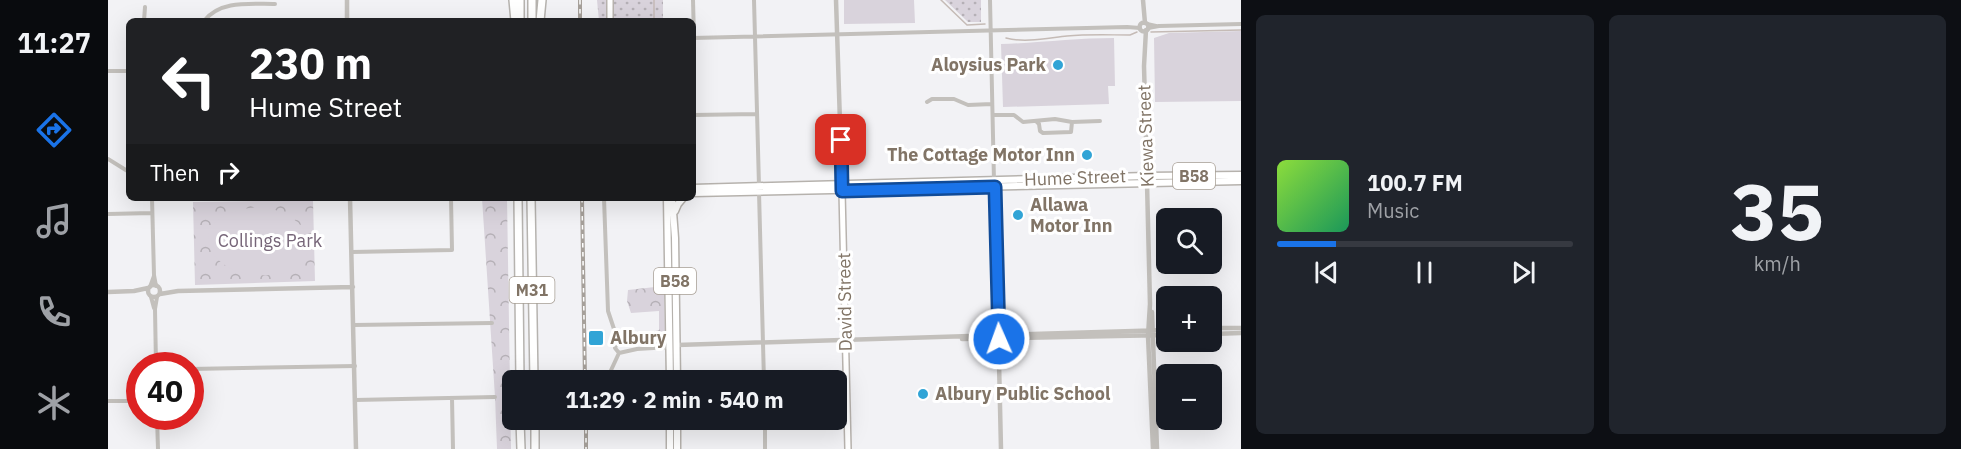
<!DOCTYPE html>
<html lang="en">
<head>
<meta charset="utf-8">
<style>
	:root { --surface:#171b24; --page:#20242c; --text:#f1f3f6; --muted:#9ea1a6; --line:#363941; --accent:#1a73e8 }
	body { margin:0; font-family:"IBM Plex Sans",sans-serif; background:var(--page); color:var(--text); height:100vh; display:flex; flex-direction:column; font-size:22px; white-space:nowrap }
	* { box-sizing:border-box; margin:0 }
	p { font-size:20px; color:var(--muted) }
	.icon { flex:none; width:33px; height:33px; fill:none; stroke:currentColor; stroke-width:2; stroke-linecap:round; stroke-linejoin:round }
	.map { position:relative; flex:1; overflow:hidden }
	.side { display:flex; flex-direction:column; gap:15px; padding:15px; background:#0d0f14; width:720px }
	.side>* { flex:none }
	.hud { position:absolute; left:18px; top:18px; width:570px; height:183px; border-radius:9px; box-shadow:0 6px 24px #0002; background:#202124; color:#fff; overflow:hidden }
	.buttons { position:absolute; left:1048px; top:208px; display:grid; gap:12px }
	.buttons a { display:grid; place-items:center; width:66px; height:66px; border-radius:9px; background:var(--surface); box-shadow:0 6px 24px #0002; font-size:30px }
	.speed { position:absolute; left:18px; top:352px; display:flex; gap:12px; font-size:30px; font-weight:700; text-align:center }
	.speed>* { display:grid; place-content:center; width:78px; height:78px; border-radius:50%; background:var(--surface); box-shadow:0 6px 24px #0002; line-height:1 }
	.speed .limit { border:9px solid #d22; background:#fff; color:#111 }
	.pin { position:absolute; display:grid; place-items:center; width:51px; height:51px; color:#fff; margin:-26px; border-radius:12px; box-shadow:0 3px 9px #0006 }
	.me { position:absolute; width:66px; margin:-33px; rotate:358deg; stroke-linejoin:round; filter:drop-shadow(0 0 4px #0008) }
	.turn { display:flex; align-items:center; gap:21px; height:126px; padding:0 24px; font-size:27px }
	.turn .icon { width:78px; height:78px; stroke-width:2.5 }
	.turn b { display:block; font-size:42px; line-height:51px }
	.then { display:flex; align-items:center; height:57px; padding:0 24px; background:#0003; gap:12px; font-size:22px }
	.side .tile { flex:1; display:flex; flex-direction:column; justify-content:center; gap:9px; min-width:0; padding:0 21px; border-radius:9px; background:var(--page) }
	.side .dial { align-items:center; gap:0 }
	.dial b { font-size:78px; line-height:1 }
	.song { display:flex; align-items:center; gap:18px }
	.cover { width:72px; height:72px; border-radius:9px; background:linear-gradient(135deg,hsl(90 70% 55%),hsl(150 70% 35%)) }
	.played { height:6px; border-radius:3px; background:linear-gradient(90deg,var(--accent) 20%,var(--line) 20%) }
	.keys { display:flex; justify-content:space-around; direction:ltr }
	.side .tiles { flex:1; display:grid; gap:15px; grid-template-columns:repeat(2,1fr) }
	.trip { position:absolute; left:394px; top:370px; width:345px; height:60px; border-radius:9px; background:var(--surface); box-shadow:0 6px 24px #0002; font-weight:700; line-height:60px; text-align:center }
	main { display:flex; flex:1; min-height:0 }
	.menu { display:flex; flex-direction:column; width:108px; justify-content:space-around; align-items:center; background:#090b0e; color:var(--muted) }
	.menu .icon { width:42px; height:42px }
	.menu .on { color:var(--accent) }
	.menu b { font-size:27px; color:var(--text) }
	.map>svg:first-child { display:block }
	.grass { fill:url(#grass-dots) }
	.forest { fill:url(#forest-crowns) }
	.garden { fill:#d9d3dc }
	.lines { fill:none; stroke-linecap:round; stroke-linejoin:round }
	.stream { stroke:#c5bbb6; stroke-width:1.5 }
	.secondary-casing { stroke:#b8b3ae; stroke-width:8 }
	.primary-casing { stroke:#b6b2ad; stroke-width:9 }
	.motorway-casing { stroke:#b6b3af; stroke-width:10 }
	.minor { stroke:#c3c0bc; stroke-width:4 }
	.tertiary { stroke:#c3c0bc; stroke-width:4.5 }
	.secondary { stroke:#fff; stroke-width:5 }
	.primary { stroke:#fff; stroke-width:6 }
	.motorway { stroke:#fff; stroke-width:7 }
	.rail-casing { stroke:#a6a09a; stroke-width:4 }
	.rail { stroke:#fff; stroke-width:1.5; stroke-dasharray:4.5; stroke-linecap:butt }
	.route-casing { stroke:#114b97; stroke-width:15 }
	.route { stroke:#1a73e8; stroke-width:10 }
	.poi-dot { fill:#31a4d6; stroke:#fff; stroke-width:2 }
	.labels { text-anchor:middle; stroke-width:6; stroke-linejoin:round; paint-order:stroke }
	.shield { fill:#fff; stroke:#a79e94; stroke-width:1.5 }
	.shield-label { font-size:16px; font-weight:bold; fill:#817466 }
	.poi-label { font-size:18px; font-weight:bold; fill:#817466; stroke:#fff; text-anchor:start }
	.street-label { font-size:18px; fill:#817466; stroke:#fff }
	.park-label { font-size:18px; fill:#766578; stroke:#fff }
</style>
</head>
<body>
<main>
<nav class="menu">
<b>11:27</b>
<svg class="icon on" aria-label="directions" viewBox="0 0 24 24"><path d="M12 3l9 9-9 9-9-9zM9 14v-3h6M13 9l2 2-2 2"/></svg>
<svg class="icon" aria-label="music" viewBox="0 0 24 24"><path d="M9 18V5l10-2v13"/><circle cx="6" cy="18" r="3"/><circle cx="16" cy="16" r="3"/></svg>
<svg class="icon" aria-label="phone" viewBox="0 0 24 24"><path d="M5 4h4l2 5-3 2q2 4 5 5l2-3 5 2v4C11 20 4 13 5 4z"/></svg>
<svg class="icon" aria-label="climate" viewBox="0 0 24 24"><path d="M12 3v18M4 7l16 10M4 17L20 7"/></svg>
</nav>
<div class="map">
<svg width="1133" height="449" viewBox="0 0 1133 449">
	<defs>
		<pattern id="grass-dots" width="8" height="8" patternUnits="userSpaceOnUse" patternTransform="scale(1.5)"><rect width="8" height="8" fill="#d9d3dc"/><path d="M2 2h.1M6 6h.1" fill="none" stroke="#b5b0b6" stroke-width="1.8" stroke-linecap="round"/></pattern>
		<pattern id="forest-crowns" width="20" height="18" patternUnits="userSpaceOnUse" patternTransform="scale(1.5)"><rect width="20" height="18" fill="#d9d3dc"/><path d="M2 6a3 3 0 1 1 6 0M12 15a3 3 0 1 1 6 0" fill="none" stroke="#b5b0b6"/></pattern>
	</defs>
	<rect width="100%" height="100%" fill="#f2f2f5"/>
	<path class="grass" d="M 489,0 L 555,0 L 555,21 L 491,21 Z
		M 837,0 L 873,0 L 873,22 L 860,22 Z"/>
	<path class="forest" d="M 374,198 L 399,198 L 403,449 L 389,449 L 387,397 Z
		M 205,200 L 207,281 L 87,285 L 85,202 Z
		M 556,286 L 557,337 L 543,338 L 543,332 L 551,330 L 551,311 L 523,313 L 519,301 L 520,290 Z"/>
	<path class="garden" d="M 736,0 L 806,0 L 807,23 L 736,24 Z
		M 1133,31 L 1133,101 L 1047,102 L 1046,38 L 1061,33 Z
		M 1006,38 L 1007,86 L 1000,86 L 1001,104 L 895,107 L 893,44 C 931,43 968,38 1006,38 Z
		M 151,207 C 185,209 221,239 187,270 C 102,297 61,213 151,207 Z"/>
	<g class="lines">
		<path class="stream" d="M 546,0 L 546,21
			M 833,0 L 859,25 L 877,24
			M 1043,32 L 1133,30
			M 898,38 C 917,43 940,38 959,36 C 980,34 1001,35 1022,35 L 1029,32"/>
		<defs>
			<path id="secondary" d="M 502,0 L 502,21
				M 734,191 L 740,449"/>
			<path id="primary" d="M 585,188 L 1039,176 L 1133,175
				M 585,193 L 1133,181
				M 559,198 L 562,381
				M 564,198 L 567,238 L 569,381
				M 567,211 L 570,204 L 575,198
				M 562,420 L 562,449
				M 569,420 L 569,449"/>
			<path id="motorway" d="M 405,0 L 407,21
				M 412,21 L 412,0
				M 424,21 L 424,0
				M 432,21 L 434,0
				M 410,198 L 412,381
				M 423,198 L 426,381
				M 412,420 L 413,449
				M 427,420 L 427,449"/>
		</defs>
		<use href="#secondary" class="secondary-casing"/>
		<use href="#primary" class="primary-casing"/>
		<use href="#motorway" class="motorway-casing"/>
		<path class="minor" d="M 585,0 L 586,38
			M 646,0 L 651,186
			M 882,0 L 886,181
			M 36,21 L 37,7
			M 96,21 C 112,0 141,4 167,4
			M 1039,24 L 1048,26
			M 1040,28 L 1051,26 L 1133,24
			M 585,38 L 1019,27 L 1032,28
			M 0,71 L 21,71
			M 819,102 L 824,99 L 846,99 L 860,105 L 884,104
			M 585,115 L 649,114
			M 885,115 L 906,115 L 915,122 L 947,119 L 964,122 L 992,121
			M 928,121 L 931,124 L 932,131 L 935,133 L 963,132 L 964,122
			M 0,159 L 21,172
			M 651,192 L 656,381
			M 44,198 L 46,275 L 48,286
			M 496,198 L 500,311 L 510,341
			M 0,214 L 44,213
			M 244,252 L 344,250 L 343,198
			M 42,287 L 46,276
			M 43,297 L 46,308
			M 246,325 L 384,323
			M 510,341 L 561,342
			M 510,341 L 507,348 L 511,353
			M 511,353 L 529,349 L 562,347
			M 48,366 L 47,309 L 49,297
			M 82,369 L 247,366
			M 498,381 L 511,353
			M 729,382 L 738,382
			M 344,398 L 345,449
			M 247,400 L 387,397
			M 0,401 L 32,401
			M 49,417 L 50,449
			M 657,420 L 657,449"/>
		<path class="tertiary" d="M 239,0 L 239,21
			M 728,0 L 734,184
			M 1035,0 L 1037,23
			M1031.5 27a4.5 4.5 0 1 1 9 0a4.5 4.5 0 1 1-9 0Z
			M 1038,30 L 1036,66 L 1039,176
			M 1039,183 L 1042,304 L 1040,336 L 1045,449
			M 887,187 L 893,449
			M 242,198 L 248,449
			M40 291a6 6 0 1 1 12 0a6 6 0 1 1-12 0Z
			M 0,292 L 26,291 L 40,288
			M 52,294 L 70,291 L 245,287
			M 1044,312 L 1049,449
			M 1104,328 L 1133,328
			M 1104,334 L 1133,333
			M 854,339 L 1059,335
			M 569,345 L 1059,330"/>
		<use href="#secondary" class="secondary"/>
		<use href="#primary" class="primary"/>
		<use href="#motorway" class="motorway"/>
		<defs>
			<path id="rail" d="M 472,0 L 472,21
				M 474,198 L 477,381
				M 478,420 L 478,449"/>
		</defs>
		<use href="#rail" class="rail-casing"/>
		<use href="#rail" class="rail"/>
	</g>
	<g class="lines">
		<defs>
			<path id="route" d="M 733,140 L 734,191 L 887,187 L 891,339"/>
		</defs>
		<use href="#route" class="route-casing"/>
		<use href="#route" class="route"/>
	</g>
	<g class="poi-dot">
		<circle cx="950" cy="65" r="6"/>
		<circle cx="979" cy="155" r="6"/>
		<circle cx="910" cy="215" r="6"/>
		<rect x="480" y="330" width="16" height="16" rx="3"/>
		<circle cx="815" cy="394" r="6"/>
	</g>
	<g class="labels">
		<g class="shield">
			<rect x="1065" y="163" width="42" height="26" rx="4.5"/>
			<rect x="546" y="268" width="42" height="26" rx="4.5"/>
			<rect x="401.5" y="277" width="45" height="26" rx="4.5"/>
		</g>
		<g class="shield-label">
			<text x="1086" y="182">B58</text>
			<text x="567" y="287">B58</text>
			<text x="424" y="296">M31</text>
		</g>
		<g class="poi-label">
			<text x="938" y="71" text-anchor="end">Aloysius Park</text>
			<text x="967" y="161" text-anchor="end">The Cottage Motor Inn</text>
			<text x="922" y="211">Allawa<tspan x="922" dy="21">Motor Inn</tspan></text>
			<text x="502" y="344">Albury</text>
			<text x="827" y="400">Albury Public School</text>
		</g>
		<g class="street-label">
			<text transform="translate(1038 136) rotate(-92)" y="6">Kiewa Street</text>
			<text transform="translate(967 178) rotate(-2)" y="6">Hume Street</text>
			<text transform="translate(737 302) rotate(-91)" y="6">David Street</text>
		</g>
		<g class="park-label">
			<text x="162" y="247">Collings Park</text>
		</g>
	</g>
</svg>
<div class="buttons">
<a><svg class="icon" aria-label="search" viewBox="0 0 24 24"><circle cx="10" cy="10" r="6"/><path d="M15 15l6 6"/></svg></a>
<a>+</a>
<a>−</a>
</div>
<div class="speed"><div class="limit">40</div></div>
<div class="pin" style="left:733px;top:140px;background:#d93025"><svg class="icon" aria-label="arrive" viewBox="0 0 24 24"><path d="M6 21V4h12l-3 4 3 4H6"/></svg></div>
<svg class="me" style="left:891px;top:339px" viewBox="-20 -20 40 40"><circle r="17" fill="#1a73e8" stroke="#fff" stroke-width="3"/><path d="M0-11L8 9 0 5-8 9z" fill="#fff"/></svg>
<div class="trip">11:29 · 2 min · 540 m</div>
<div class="hud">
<div class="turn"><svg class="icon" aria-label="left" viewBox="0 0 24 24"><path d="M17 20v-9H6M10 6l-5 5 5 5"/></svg><div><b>230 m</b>Hume Street</div></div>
<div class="then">Then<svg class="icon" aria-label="right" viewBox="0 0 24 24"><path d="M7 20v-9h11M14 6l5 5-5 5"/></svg></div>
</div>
</div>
<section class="side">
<div class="tiles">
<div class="tile">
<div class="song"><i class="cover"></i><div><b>100.7 FM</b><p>Music</p></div></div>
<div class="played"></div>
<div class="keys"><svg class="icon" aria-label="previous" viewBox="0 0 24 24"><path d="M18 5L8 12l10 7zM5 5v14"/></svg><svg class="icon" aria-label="pause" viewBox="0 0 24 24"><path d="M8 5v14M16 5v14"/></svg><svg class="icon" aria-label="next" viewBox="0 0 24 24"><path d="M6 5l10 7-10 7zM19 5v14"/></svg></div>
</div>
<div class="tile dial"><b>35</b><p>km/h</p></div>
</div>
</section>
</main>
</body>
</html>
